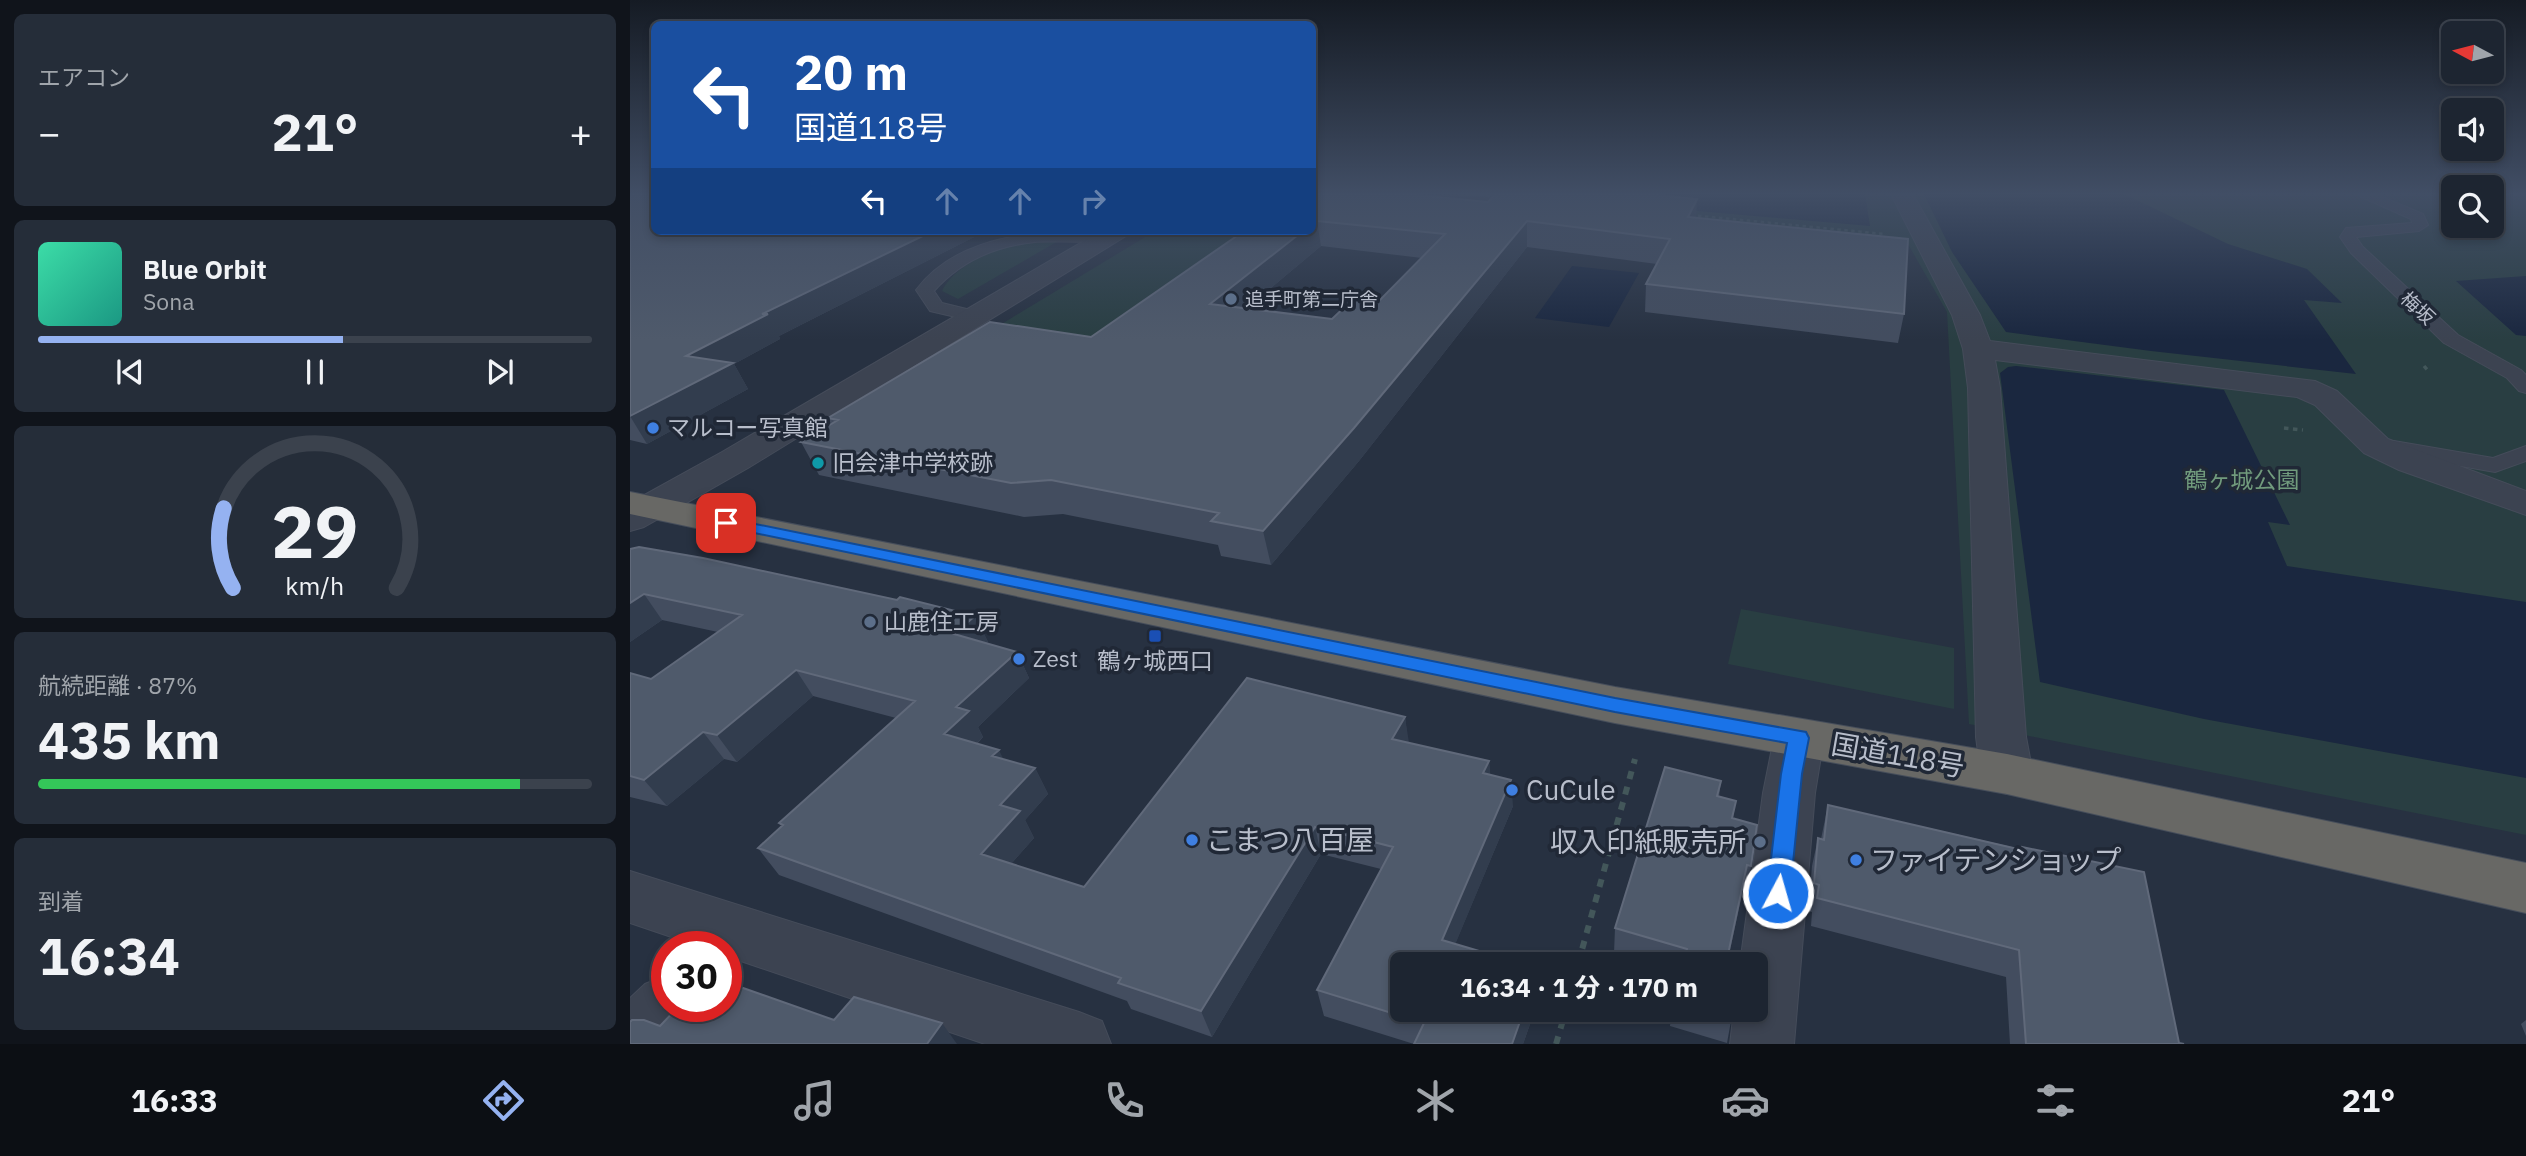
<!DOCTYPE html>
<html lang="ja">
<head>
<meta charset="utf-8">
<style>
	:root { --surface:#1d2531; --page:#252d39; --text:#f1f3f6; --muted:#a0a5ab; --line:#3b424d; --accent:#95b2f1 }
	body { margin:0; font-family:"IBM Plex Sans","Noto Sans JP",sans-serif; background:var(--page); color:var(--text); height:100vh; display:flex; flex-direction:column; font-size:26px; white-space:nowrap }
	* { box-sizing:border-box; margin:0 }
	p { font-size:23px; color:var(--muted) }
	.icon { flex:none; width:38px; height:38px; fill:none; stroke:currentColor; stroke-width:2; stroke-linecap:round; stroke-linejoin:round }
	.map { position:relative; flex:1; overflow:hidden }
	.side { display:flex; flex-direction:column; gap:14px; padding:14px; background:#10141b; width:630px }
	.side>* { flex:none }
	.banner { position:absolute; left:21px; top:21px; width:665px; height:214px; border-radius:10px; box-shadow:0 4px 10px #0003,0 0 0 2px var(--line); background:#1a4fa0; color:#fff; overflow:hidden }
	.needle { width:46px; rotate:277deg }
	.buttons { position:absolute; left:1811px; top:21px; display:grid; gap:14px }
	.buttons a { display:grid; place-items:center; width:63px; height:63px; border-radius:10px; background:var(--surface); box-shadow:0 4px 10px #0003,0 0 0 2px var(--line); font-size:35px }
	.speed { position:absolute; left:21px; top:931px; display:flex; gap:14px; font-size:35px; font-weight:700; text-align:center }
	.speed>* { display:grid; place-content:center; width:91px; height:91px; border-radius:50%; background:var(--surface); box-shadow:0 4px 10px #0003,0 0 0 2px var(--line); line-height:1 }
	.speed .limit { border:10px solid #d22; background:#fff; color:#111 }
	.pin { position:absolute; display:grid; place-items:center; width:60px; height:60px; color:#fff; margin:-30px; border-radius:14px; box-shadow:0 4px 10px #0006 }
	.me { position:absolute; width:77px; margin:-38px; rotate:6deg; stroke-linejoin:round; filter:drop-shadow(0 0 5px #0008) }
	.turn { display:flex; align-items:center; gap:24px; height:147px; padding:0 28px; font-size:32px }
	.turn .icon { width:91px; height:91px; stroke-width:2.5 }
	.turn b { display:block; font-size:49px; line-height:60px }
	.lanes { display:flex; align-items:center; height:66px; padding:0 28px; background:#0003; justify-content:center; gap:35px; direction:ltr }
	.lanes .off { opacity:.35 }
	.big { font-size:52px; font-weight:700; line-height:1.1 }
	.side .tile { flex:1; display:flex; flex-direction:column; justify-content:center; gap:10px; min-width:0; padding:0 24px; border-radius:10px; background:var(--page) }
	.side .dial { align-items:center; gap:0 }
	.dial svg { height:182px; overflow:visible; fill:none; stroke:var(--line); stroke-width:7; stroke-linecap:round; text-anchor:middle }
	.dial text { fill:var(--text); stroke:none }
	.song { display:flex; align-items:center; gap:21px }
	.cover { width:84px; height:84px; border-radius:10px; background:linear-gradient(135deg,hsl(160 70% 55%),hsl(170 70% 35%)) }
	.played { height:7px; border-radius:4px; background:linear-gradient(90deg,var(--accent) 55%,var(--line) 55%) }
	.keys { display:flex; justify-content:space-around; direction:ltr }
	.heat { display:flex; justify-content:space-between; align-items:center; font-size:38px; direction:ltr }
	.charge { height:10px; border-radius:5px; background:linear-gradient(90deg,#34c759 87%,var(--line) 0) }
	.trip { position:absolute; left:760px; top:952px; width:378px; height:70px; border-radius:10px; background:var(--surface); box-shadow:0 4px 10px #0003,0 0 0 2px var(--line); font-weight:700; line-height:70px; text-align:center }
	.tabs { display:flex; height:112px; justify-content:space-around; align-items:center; background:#0c0f14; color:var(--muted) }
	.tabs .icon { width:49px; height:49px }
	.tabs .selected { color:var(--accent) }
	.tabs b { font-size:32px; color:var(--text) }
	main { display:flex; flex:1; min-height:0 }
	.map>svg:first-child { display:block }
	.green { fill:#293e42 }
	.water { fill:#1a273f }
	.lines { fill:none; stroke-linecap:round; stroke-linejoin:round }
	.service-casing { stroke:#454c5a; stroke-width:2 }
	.minor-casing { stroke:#454c5a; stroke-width:2 }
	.tertiary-casing { stroke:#454c5a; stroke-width:2 }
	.trunk-casing { stroke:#464e5b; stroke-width:2 }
	.path-far2 { stroke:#43575a; stroke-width:2.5; stroke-dasharray:3.5 3.5; stroke-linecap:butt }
	.path-far1 { stroke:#43575a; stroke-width:3.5; stroke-dasharray:4.5 4.5; stroke-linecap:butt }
	.path { stroke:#43575a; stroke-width:6; stroke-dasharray:8 8; stroke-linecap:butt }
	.service { fill:#3c4351; fill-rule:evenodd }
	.minor { fill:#3c4351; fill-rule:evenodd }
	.tertiary { fill:#3c4351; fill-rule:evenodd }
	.trunk { fill:#686865; fill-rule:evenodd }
	.wall { fill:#434d5f; fill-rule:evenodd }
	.shaded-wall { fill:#323d4e }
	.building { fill:#4f5a6b; stroke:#60697a; stroke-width:2 }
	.route { fill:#1a73e8; stroke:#114b97; stroke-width:2 }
	.service-dot { fill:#5c6f8a; stroke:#202836; stroke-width:2.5 }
	.shop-dot { fill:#3f7fe0; stroke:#202836; stroke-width:2.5 }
	.culture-dot { fill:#0f9aa8; stroke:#202836; stroke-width:2.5 }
	.transit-dot { fill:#1a4fb4; stroke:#202836; stroke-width:2.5 }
	.labels { text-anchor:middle; stroke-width:7; stroke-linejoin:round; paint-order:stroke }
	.far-poi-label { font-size:19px; fill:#b8becb; stroke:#202836; text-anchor:start }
	.far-street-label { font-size:19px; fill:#b8becb; stroke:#202836 }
	.poi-label { font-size:23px; fill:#b8becb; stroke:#202836; text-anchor:start }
	.park-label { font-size:23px; fill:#719b7d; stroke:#202836 }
	.near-street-label { font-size:28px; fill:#b8becb; stroke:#202836 }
	.near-poi-label { font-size:28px; fill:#b8becb; stroke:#202836; text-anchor:start }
</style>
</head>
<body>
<main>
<section class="side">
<div class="tile"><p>エアコン</p>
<div class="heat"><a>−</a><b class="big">21°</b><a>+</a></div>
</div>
<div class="tile">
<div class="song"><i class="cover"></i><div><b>Blue Orbit</b><p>Sona</p></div></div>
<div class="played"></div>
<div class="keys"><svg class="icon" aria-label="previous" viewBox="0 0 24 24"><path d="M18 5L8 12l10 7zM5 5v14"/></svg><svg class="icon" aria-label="pause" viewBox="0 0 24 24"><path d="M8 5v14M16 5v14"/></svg><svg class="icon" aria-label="next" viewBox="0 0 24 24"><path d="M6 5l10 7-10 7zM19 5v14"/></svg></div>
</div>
<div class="tile dial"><svg viewBox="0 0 100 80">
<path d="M14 69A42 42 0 1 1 86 69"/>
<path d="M14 69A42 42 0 0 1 10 34" stroke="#95b2f1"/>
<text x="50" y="56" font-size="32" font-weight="700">29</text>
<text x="50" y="72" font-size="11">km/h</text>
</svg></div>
<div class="tile"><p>航続距離 · 87%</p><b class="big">435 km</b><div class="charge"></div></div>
<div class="tile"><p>到着</p><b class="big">16:34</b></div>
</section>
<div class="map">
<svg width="1896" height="1044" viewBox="0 0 1896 1044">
	<rect width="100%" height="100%" fill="#273141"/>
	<path class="green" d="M 822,194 L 1823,194 L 1824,226 L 1862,226 L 1862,194 L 1896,194 L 1896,835 L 1339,724 L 1317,312 L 1275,239 Z
		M 525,231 L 625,231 L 467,340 L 370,325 Z
		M 430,240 L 328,299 L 312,291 C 323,267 360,251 385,244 C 400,240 415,241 430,240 Z
		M 1111,609 L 1324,648 L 1324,709 L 1098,664 Z"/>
	<path class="water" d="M 874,194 L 1235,194 L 1240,226 Z
		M 1294,194 L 1494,194 L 1598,244 L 1677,269 L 1712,303 L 1674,300 L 1726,374 L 1521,351 L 1376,332 L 1322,252 Z
		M 942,266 L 1009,273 L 979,327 L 905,318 Z
		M 1896,276 L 1896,336 L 1886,335 L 1826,281 Z
		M 1386,366 L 1594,390 L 1660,525 L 1638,522 L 1657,566 L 1896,602 L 1896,778 L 1574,719 L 1410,682 L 1370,373 L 1378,367 Z"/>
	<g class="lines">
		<defs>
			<path id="service" d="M 1725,194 L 1745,194 L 1793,214 L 1798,225 L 1789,231 L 1726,237 L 1733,247 L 1828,335 L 1891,370 L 1896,375 L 1896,393 L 1889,391 L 1877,378 L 1814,343 L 1721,253 L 1710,237 L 1716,228 L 1782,223 L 1781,219 Z
				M 429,231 L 478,232 L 486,237 C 477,245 421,240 405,242 C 365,246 331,261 304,291 L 312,303 L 349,312 L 352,316 L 349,320 L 343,321 L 300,311 L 286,290 C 320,245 376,235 429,231 Z
				M 1764,441 L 1863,458 L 1896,446 L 1896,461 L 1865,472 L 1756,453 L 1753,448 L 1756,443 Z"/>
			<path id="minor" d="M 1261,194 L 1283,194 L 1350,315 L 1360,341 L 1685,381 L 1707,391 L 1758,439 L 1896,491 L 1896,515 L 1769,470 L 1734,453 L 1685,405 L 1667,397 L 1365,360 L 1370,388 L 1396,737 L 1403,774 L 1395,788 L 1377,794 L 1359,788 L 1351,774 L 1346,737 L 1338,388 L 1333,349 L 1322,315 Z
				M 1169,719 L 1186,725 L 1194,738 L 1185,793 L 1164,1044 L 1100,1044 L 1104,1010 L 1125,1010 L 1125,964 L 1110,964 L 1133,793 L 1144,738 L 1152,725 Z
				M 0,871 L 449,1012 L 472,1021 L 481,1044 L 355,1044 L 96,956 L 96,947 L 71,947 L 0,923 Z
				M 37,975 L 37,1006 L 68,1006 L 59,1028 L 43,1044 L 0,1044 L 0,998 L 15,984 Z"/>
			<path id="tertiary" d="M 471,231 L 500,231 L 496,236 L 118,468 L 14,527 L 0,531 L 0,503 L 92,452 Z"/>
			<path id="trunk" d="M 0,492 L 985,687 L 1377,754 L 1896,863 L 1896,913 L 1377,794 L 985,723 L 0,514 Z"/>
		</defs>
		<use href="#service" class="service-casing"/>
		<use href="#minor" class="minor-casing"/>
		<use href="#tertiary" class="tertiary-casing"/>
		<use href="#trunk" class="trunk-casing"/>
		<path class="path-far2" d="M 842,194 L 867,197
			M 1061,215 L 1254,234"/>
		<path class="path-far1" d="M 1794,366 L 1799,372
			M 1654,428 L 1673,430"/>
		<path class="path" d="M 948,964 L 1005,759
			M 926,1044 L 936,1010"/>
		<use href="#service" class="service"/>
		<use href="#minor" class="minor"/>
		<use href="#tertiary" class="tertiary"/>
		<use href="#trunk" class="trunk"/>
	</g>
	<path class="wall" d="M 0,194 L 24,231 L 356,231 L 149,336 L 150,339 L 104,364 L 118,389 L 17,444 L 0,440 Z
		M 682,194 L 858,202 L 1066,218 L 1274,314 L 1268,343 L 1015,312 L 1016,284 L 1027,264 L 897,247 L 729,461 L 641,565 L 591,556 L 588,545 L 433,514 L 394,517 L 189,475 L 171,442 L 201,424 L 198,418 L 461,337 L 609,235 L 608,231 L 682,231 ZM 691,246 L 792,258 L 747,303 L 702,319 L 616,309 Z
		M 0,549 L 345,616 L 358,642 L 356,643 L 387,652 L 399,678 L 348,727 L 353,737 L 347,744 L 373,759 L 405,768 L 418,794 L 395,820 L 404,838 L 381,864 L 454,887 L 775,717 L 778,743 L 859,761 L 860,775 L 883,806 L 825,944 L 905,1010 L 893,1044 L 784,1044 L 694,1016 L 687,990 L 751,869 L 691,854 L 582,1037 L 501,1009 L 497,1001 L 149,875 L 128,848 L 151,826 L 149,823 L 266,718 L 183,696 L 107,762 L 94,759 L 37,806 L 0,797 L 0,673 L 21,679 L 88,632 L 32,620 L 0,642 Z
		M 1091,781 L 1089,797 L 1106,801 L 1103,818 L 1121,866 L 1117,892 L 1113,890 L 1097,964 L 1021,964 L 984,953 L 985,928 Z
		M 1198,805 L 1391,849 L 1392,847 L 1549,1043 L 1554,1044 L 1380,1044 L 1376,977 L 1181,926 L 1182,912 L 1178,911 L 1182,866 L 1188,838 L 1191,839 Z
		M 1042,1010 L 1103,1010 L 1097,1043 L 1040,1026 Z
		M 1896,1020 L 1896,1036 L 1891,1024 Z"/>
	<path class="shaded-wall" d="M 1067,199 L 1066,224 L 1058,217 Z
		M 687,221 L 691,246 L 587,333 L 580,304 L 673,231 L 682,231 L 682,224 Z
		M 897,221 L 897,247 L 729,461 L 641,565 L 633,531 Z
		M 303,231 L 356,231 L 149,336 L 150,339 L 104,364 L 118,389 L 17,444 L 0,416 L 56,356 L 132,314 Z
		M 14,594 L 32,620 L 0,642 L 0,603 Z
		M 345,616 L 358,642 L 337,660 L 324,634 Z
		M 387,652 L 399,678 L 348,727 L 353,737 L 329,761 L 314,734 L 326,707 Z
		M 166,670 L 183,696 L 107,762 L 87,735 Z
		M 775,717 L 779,743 L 762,739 Z
		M 73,732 L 94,759 L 37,806 L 14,780 Z
		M 369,750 L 382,777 L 362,756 Z
		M 859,761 L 861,788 L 853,773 Z
		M 405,768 L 418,794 L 395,820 L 404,838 L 366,881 L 351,854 L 370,805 Z
		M 881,780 L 883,806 L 817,964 L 812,940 Z
		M 685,827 L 691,854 L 582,1037 L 571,1011 Z
		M 1117,865 L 1097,964 L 1096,964 Z
		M 894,1010 L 905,1010 L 893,1044 L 882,1044 Z
		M 312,1023 L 327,1044 L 297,1044 Z"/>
	<path class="building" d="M 0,194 L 24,194 L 24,231 L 303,231 L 132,314 L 138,314 L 56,356 L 103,363 L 0,416 Z
		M 682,194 L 776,194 L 858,202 L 865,194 L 1017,194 L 1067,199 L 1058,217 L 1278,239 L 1274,314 L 1016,284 L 1040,239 L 897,221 L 724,428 L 633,531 L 581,521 L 589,513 L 421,480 L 381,483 L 171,442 L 208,420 L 198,418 L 360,322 L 461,337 L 614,231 L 673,231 L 580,304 L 702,319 L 722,300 L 747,303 L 815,234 L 687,221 L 682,224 Z
		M 9,547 L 73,558 L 267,600 L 270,597 L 345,616 L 324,634 L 387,652 L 326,707 L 339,711 L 314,734 L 369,750 L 362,756 L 405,768 L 370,805 L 390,811 L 351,854 L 454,887 L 617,678 L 775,717 L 762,739 L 859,761 L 853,773 L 881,780 L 812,940 L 893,964 L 772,964 L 772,1010 L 894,1010 L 882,1044 L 784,1044 L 794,1023 L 687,990 L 763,847 L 685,827 L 571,1011 L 488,983 L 491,978 L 128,848 L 153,825 L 149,823 L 285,701 L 166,670 L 87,735 L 73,732 L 14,780 L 0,776 L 0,673 L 21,679 L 112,615 L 14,594 L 0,603 L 0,549 Z
		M 1035,767 L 1091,781 L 1087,796 L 1106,801 L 1102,818 L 1127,825 L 1121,866 L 1117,865 L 1096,964 L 1053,964 L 1057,949 L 985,928 Z
		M 1198,805 L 1392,850 L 1392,847 L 1514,872 L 1549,1043 L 1554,1044 L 1396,1044 L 1389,950 L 1187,898 L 1189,885 L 1184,883 L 1188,838 L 1194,840 Z
		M 96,982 L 204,1020 L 224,997 L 312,1023 L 297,1044 L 0,1044 L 0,1022 L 2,1020 L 14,1020 L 30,1026 L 49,1006 L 96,1006 Z
		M 1072,1010 L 1103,1010 L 1102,1019 Z"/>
	<linearGradient id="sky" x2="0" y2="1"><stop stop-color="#151b24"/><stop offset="0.57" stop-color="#414e65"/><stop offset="1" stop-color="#414e65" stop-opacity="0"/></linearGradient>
	<rect width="1896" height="340" fill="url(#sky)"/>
	<path class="route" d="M 96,518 L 985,698 L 1176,732 L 1179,738 L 1172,774 L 1160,893 L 1157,900 L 1148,904 L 1140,900 L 1137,893 L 1151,774 L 1157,743 L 985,712 L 91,526 L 88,523 Z"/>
	<g class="service-dot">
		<circle cx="601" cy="299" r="7"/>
		<circle cx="240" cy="622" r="7"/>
		<circle cx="1130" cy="842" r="7"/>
	</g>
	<g class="shop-dot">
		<circle cx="23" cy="428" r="7"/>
		<circle cx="389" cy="659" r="7"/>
		<circle cx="882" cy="790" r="7"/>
		<circle cx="562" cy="840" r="7"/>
		<circle cx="1226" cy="860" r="7"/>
	</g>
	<circle class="culture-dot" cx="188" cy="463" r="7"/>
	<rect class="transit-dot" x="518" y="629" width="14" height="14" rx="3.5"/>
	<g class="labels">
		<g class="far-poi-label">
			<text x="615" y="306">追手町第二庁舎</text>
		</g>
		<g class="far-street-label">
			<text transform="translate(1788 308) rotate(43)" y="7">梅坂</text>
		</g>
		<g class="poi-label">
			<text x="37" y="436">マルコー写真館</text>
			<text x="202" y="471">旧会津中学校跡</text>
			<text x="254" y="630">山鹿住工房</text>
			<text x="403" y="667">Zest</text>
			<text x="525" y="669" text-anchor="middle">鶴ヶ城西口</text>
		</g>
		<g class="park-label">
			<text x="1612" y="488">鶴ヶ城公園</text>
		</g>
		<g class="near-street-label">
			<text transform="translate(1268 755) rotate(10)" y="10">国道118号</text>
		</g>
		<g class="near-poi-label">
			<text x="896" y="800">CuCule</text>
			<text x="576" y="850">こまつ八百屋</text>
			<text x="1116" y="852" text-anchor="end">収入印紙販売所</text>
			<text x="1240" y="870">ファイテンショップ</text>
		</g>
	</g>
</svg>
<div class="buttons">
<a><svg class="needle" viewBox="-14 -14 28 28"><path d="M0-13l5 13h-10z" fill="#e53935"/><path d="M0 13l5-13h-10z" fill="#a0a5ab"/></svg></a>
<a><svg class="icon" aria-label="sound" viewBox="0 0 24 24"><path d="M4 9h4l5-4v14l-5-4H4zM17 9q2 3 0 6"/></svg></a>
<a><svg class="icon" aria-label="search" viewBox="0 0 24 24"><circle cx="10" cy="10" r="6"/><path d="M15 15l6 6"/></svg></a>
</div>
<div class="speed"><div class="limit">30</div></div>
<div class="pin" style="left:96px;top:523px;background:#d93025"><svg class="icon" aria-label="arrive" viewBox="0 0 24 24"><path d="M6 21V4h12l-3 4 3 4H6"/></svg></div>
<svg class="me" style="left:1148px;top:893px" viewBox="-20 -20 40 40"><circle r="17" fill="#1a73e8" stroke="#fff" stroke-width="3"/><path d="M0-11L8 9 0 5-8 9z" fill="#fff"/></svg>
<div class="trip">16:34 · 1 分 · 170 m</div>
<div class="banner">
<div class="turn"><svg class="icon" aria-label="left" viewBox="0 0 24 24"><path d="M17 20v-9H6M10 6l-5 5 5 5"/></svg><div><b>20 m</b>国道118号</div></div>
<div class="lanes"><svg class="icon" aria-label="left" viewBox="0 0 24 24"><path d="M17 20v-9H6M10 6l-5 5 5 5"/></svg><svg class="icon off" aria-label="ahead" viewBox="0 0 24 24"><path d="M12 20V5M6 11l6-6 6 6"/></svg><svg class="icon off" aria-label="ahead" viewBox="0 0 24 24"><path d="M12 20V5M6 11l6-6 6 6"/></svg><svg class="icon off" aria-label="right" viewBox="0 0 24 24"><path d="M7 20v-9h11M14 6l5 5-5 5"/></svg></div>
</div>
</div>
</main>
<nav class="tabs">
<b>16:33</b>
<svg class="icon selected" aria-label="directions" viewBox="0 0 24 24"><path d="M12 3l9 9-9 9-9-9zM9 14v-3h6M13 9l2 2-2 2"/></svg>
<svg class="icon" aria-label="music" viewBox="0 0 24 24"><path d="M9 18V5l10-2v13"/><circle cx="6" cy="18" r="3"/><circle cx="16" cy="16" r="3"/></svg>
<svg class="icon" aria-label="phone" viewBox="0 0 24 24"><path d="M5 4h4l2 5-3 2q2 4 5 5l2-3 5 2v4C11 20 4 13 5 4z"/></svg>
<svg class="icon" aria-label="climate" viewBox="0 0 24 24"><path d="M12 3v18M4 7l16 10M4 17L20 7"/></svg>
<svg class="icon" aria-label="car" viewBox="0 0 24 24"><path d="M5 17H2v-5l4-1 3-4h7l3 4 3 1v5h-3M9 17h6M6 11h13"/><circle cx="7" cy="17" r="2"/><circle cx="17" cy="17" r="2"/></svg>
<svg class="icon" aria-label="filters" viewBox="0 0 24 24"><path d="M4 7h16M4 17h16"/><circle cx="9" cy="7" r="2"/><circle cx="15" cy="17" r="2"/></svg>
<b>21°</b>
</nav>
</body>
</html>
